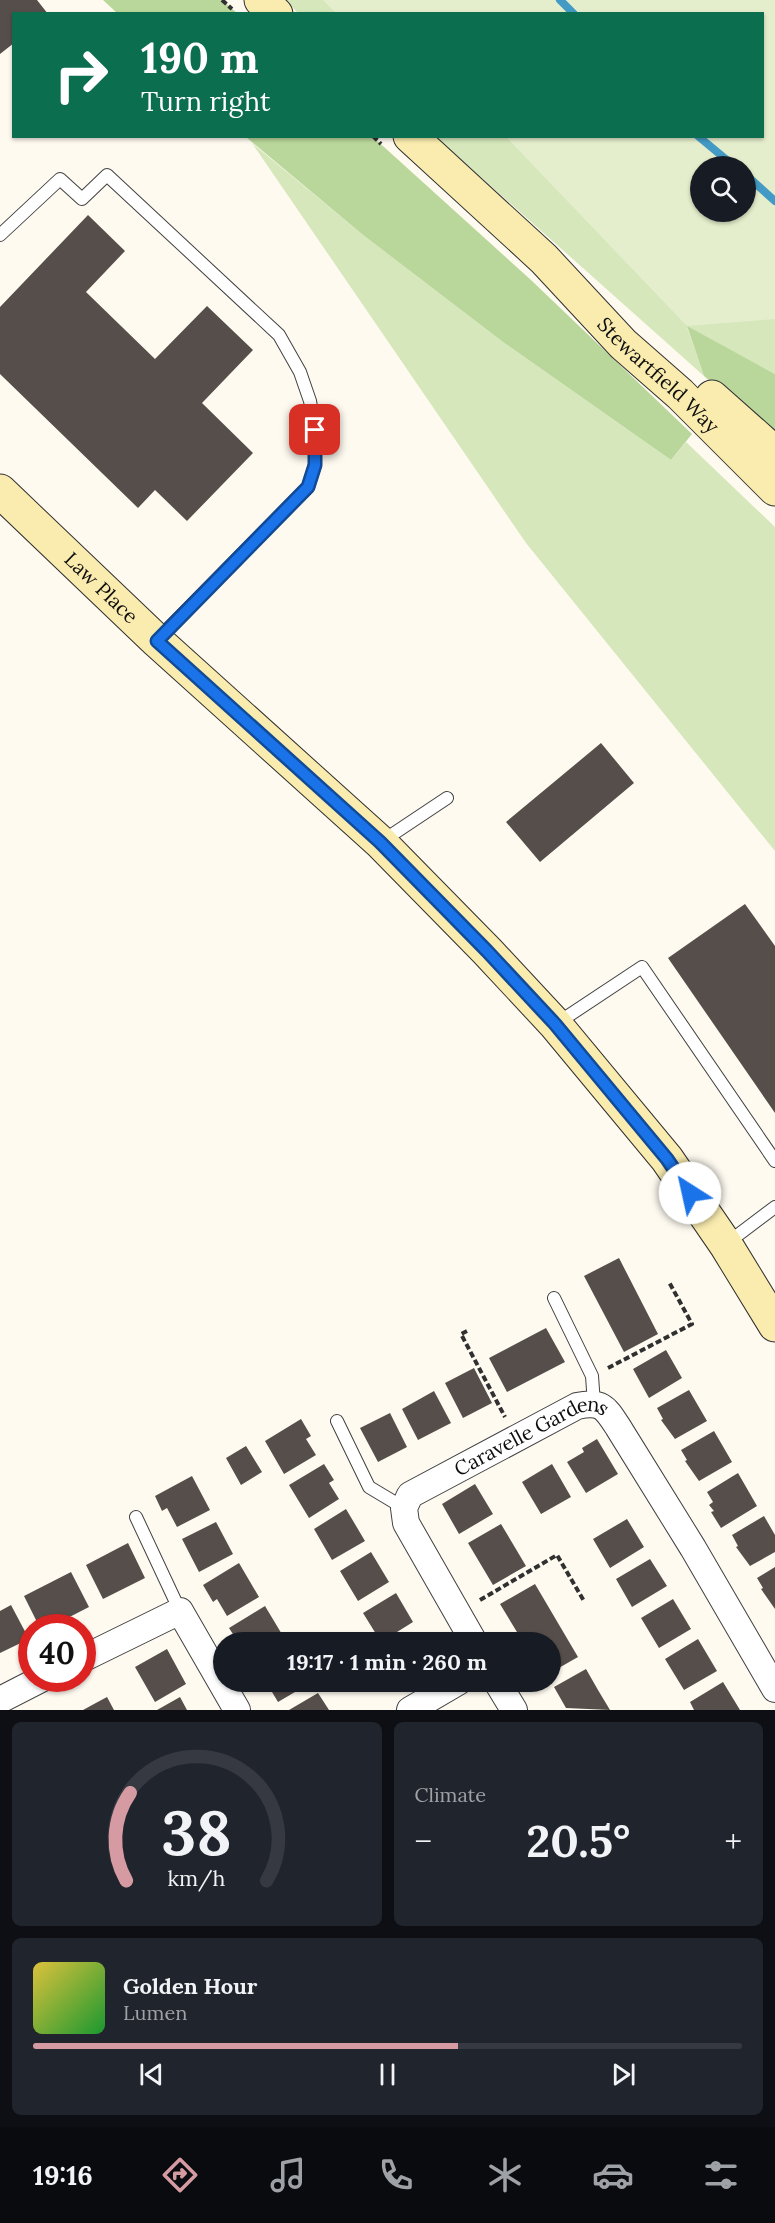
<!DOCTYPE html>
<html lang="en">
<head>
<meta charset="utf-8">
<style>
	:root { --surface:#171b24; --page:#20242c; --text:#f1f3f6; --muted:#9ea1a6; --line:#363941; --accent:#d69aa3 }
	body { margin:0; font-family:Lora,serif; background:var(--page); color:var(--text); height:100vh; display:flex; flex-direction:column; font-size:22px; white-space:nowrap }
	* { box-sizing:border-box; margin:0 }
	p { font-size:20px; color:var(--muted) }
	.icon { flex:none; width:33px; height:33px; fill:none; stroke:currentColor; stroke-width:2; stroke-linecap:round; stroke-linejoin:round }
	.map { position:relative; height:1710px; overflow:hidden }
	.side { display:flex; flex-direction:column; gap:12px; padding:12px; background:#0d0f14; flex:1 }
	.side>* { flex:none }
	.top-card { position:absolute; left:12px; top:12px; width:752px; height:126px; border-radius:0px; box-shadow:0 2px 4px #0004; background:#0b6e4f; color:#fff; overflow:hidden }
	.buttons { position:absolute; left:690px; top:156px; display:grid; gap:12px }
	.buttons a { display:grid; place-items:center; width:66px; height:66px; border-radius:50%; background:var(--surface); box-shadow:0 2px 4px #0004; font-size:30px }
	.speed { position:absolute; left:18px; top:1614px; display:flex; gap:12px; font-size:30px; font-weight:700; text-align:center }
	.speed>* { display:grid; place-content:center; width:78px; height:78px; border-radius:50%; background:var(--surface); box-shadow:0 2px 4px #0004; line-height:1 }
	.speed .limit { border:9px solid #d22; background:#fff; color:#111 }
	.pin { position:absolute; display:grid; place-items:center; width:51px; height:51px; color:#fff; margin:-26px; border-radius:12px; box-shadow:0 3px 9px #0006 }
	.me { position:absolute; width:66px; margin:-33px; rotate:325deg; stroke-linejoin:round; filter:drop-shadow(0 0 4px #0008) }
	.turn { display:flex; align-items:center; gap:21px; height:126px; padding:0 30px; font-size:27px }
	.turn .icon { width:78px; height:78px; stroke-width:2.5 }
	.turn b { display:block; font-size:42px; line-height:51px }
	.big { font-size:45px; font-weight:800; line-height:1.1 }
	.side .card { flex:1; display:flex; flex-direction:column; justify-content:center; gap:9px; min-width:0; padding:0 21px; border-radius:9px; background:var(--page) }
	.side .dial { align-items:center; gap:0 }
	.dial svg { height:156px; overflow:visible; fill:none; stroke:var(--line); stroke-width:7; stroke-linecap:round; text-anchor:middle }
	.dial text { fill:var(--text); stroke:none }
	.song { display:flex; align-items:center; gap:18px }
	.cover { width:72px; height:72px; border-radius:9px; background:linear-gradient(135deg,hsl(50 70% 55%),hsl(130 70% 35%)) }
	.played { height:6px; border-radius:3px; background:linear-gradient(90deg,var(--accent) 60%,var(--line) 60%) }
	.keys { display:flex; justify-content:space-around; direction:ltr }
	.heat { display:flex; justify-content:space-between; align-items:center; font-size:33px; direction:ltr }
	.side .tiles { flex:1; display:grid; gap:12px; grid-template-columns:1fr 1fr }
	.card:last-child { grid-column:span 2 }
	.trip { position:absolute; left:213px; top:1632px; width:348px; height:60px; border-radius:30px; background:var(--surface); box-shadow:0 2px 4px #0004; font-weight:800; line-height:60px; text-align:center }
	.dock { display:flex; height:96px; justify-content:space-around; align-items:center; background:#090b0e; color:var(--muted) }
	.dock .icon { width:42px; height:42px }
	.dock .on { color:var(--accent) }
	.dock b { font-size:27px; color:var(--text) }
	.map>svg:first-child { display:block }
	.green { fill:#d5e7bb; fill-rule:evenodd }
	.forest { fill:#bad79b }
	.pitch { fill:#e5eecc; fill-rule:evenodd }
	.lines { fill:none; stroke-linecap:round; stroke-linejoin:round }
	.stream { stroke:#439bc5; stroke-width:8 }
	.building { fill:#564e4b }
	.lane-casing { stroke:#414141; stroke-width:14 }
	.street-casing { stroke:#414141; stroke-width:28 }
	.secondary-casing { stroke:#303030; stroke-width:35 }
	.path { stroke:#303030; stroke-width:4; stroke-dasharray:6 3; stroke-linecap:butt }
	.lane { stroke:#fff; stroke-width:12 }
	.street { stroke:#fff; stroke-width:26 }
	.secondary { stroke:#faecaf; stroke-width:33 }
	.route-casing { stroke:#114b97; stroke-width:15 }
	.route { stroke:#1a73e8; stroke-width:10 }
	.labels { text-anchor:middle; stroke-width:6; stroke-linejoin:round; paint-order:stroke }
	.street-label { font-size:20px; fill:#0e0e0e; stroke:#fff }
</style>
</head>
<body>
<div class="map">
<svg width="775" height="1710" viewBox="0 0 775 1710">
	<rect width="100%" height="100%" fill="#fefaf0"/>
	<path class="green" d="M 285,0 L 775,0 L 775,374 L 687,327 L 704,376 L 436,137 L 762,136 L 762,14 L 299,14 ZM 700,166 L 746,166 L 746,212 L 700,212 Z
		M 252,143 L 363,235 L 503,342 L 671,460 L 686,442 L 775,527 L 775,851 L 526,543 Z"/>
	<path class="forest" d="M 103,0 L 222,0 L 237,13 L 117,13 Z
		M 246,137 L 373,137 L 531,280 L 692,434 L 671,460 L 503,342 L 363,235 Z
		M 687,326 L 775,374 L 775,439 L 704,376 Z"/>
	<path class="pitch" d="M 323,0 L 775,0 L 775,319 L 687,326 L 506,137 L 762,136 L 762,14 L 337,14 ZM 700,166 L 746,166 L 746,212 L 700,212 Z"/>
	<g class="lines">
		<path class="stream" d="M 560,0 L 574,14
			M 698,136 L 734,166
			M 746,175 L 775,201"/>
	</g>
	<path class="building" d="M 0,0 L 37,0 L 48,14 L 14,14 L 14,43 L 0,54 Z
		M 88,215 L 125,251 L 86,292 L 155,359 L 207,306 L 253,350 L 202,403 L 253,453 L 187,521 L 155,490 L 138,508 L 0,374 L 0,307 Z
		M 601,743 L 634,783 L 540,862 L 506,822 Z
		M 745,904 L 775,946 L 775,1113 L 668,958 Z
		M 619,1258 L 658,1334 L 624,1352 L 584,1276 Z
		M 546,1328 L 565,1362 L 507,1392 L 489,1358 Z
		M 666,1350 L 682,1378 L 649,1398 L 633,1369 Z
		M 474,1368 L 492,1403 L 463,1418 L 445,1383 Z
		M 689,1390 L 707,1421 L 675,1439 L 661,1420 L 663,1419 L 657,1408 Z
		M 434,1391 L 451,1423 L 418,1440 L 402,1409 Z
		M 390,1413 L 407,1447 L 378,1462 L 360,1428 Z
		M 301,1419 L 311,1436 L 306,1439 L 316,1455 L 284,1474 L 265,1441 Z
		M 714,1431 L 732,1462 L 699,1481 L 685,1461 L 687,1460 L 681,1450 Z
		M 597,1439 L 618,1474 L 586,1493 L 567,1462 L 584,1452 L 582,1448 Z
		M 246,1446 L 262,1472 L 241,1485 L 226,1458 Z
		M 324,1464 L 334,1480 L 329,1483 L 339,1499 L 309,1518 L 289,1485 Z
		M 552,1464 L 571,1497 L 541,1514 L 522,1482 Z
		M 738,1473 L 757,1506 L 721,1528 L 711,1512 L 714,1511 L 709,1505 L 713,1502 L 707,1492 Z
		M 192,1476 L 210,1510 L 177,1527 L 167,1508 L 162,1511 L 155,1496 Z
		M 475,1484 L 493,1514 L 459,1534 L 442,1504 Z
		M 346,1509 L 365,1541 L 332,1560 L 314,1529 Z
		M 764,1516 L 775,1535 L 775,1552 L 750,1566 L 736,1547 L 738,1546 L 732,1535 Z
		M 627,1519 L 644,1547 L 610,1568 L 593,1539 Z
		M 216,1522 L 233,1554 L 199,1572 L 182,1539 Z
		M 501,1524 L 526,1566 L 493,1585 L 468,1543 Z
		M 128,1543 L 145,1578 L 103,1599 L 86,1565 Z
		M 371,1552 L 389,1582 L 358,1601 L 340,1571 Z
		M 650,1559 L 667,1586 L 632,1607 L 616,1579 Z
		M 239,1563 L 259,1597 L 227,1616 L 217,1599 L 213,1602 L 203,1585 Z
		M 775,1567 L 775,1609 L 761,1589 L 763,1588 L 757,1578 Z
		M 71,1572 L 89,1607 L 48,1628 L 40,1628 L 24,1596 Z
		M 535,1584 L 578,1657 L 550,1673 L 550,1642 L 523,1642 L 500,1604 Z
		M 396,1593 L 413,1622 L 381,1642 L 363,1613 Z
		M 673,1599 L 691,1629 L 659,1648 L 641,1618 Z
		M 11,1605 L 29,1639 L 0,1653 L 0,1611 Z
		M 265,1606 L 286,1641 L 238,1642 L 229,1628 Z
		M 420,1633 L 425,1642 L 404,1642 Z
		M 698,1639 L 717,1671 L 684,1690 L 665,1659 Z
		M 167,1649 L 186,1684 L 155,1702 L 135,1667 Z
		M 586,1669 L 598,1690 L 610,1710 L 566,1708 L 554,1687 Z
		M 266,1682 L 312,1682 L 278,1702 Z
		M 723,1682 L 740,1710 L 694,1710 L 690,1702 Z
		M 318,1693 L 329,1710 L 289,1710 Z
		M 107,1697 L 114,1710 L 83,1710 L 94,1704 Z
		M 180,1697 L 187,1710 L 157,1710 Z"/>
	<g class="lines">
		<defs>
			<path id="lane" d="M 0,235 L 60,179 L 82,199 L 107,175 L 279,335 L 300,372 L 310,401 L 315,430 L 315,465 L 308,487 L 157,640
				M 381,842 L 447,798
				M 556,1024 L 642,967 L 775,1161
				M 726,1244 L 775,1207
				M 554,1298 L 592,1376 L 594,1404
				M 337,1421 L 369,1487 L 404,1508
				M 136,1517 L 180,1611"/>
			<g id="street">
				<path id="s1" d="M 474,1642 L 406,1523 L 404,1508 L 410,1495 L 577,1406 C 602,1401 605,1407 618,1427 L 693,1548 L 775,1689"/>
				<path d="M 82,1659 L 180,1611 L 237,1710"/>
				<path d="M 497,1682 L 514,1710"/>
				<path d="M 0,1700 L 43,1678"/>
				<path d="M 410,1710 L 458,1682"/>
			</g>
			<g id="secondary">
				<path d="M 261,0 L 276,14"/>
				<path id="s2" d="M 410,136 L 544,259 L 623,344 L 680,394 L 775,489"/>
				<path d="M 712,397 L 775,453"/>
				<path id="s3" d="M 0,491 L 157,641 L 380,842 L 487,951 L 555,1024 L 667,1159 L 726,1245 L 775,1325"/>
			</g>
		</defs>
		<use href="#lane" class="lane-casing"/>
		<use href="#street" class="street-casing"/>
		<use href="#secondary" class="secondary-casing"/>
		<path class="path" d="M 222,0 L 232,9
			M 373,136 L 381,144
			M 467,1331 L 461,1334 L 505,1417
			M 608,1368 L 692,1324 L 669,1282
			M 480,1600 L 557,1555 L 584,1601"/>
		<use href="#lane" class="lane"/>
		<use href="#street" class="street"/>
		<use href="#secondary" class="secondary"/>
	</g>
	<g class="lines">
		<defs>
			<path id="route" d="M 315,430 L 315,465 L 308,487 L 157,641 L 380,842 L 487,951 L 555,1024 L 667,1159 L 690,1193"/>
		</defs>
		<use href="#route" class="route-casing"/>
		<use href="#route" class="route"/>
	</g>
	<g class="labels">
		<g class="street-label">
			<text dy="7" stroke="none"><textPath href="#s2" startOffset="345">Stewartfield Way</textPath></text>
			<text dy="7" stroke="none"><textPath href="#s3" startOffset="140">Law Place</textPath></text>
			<text dy="7" stroke="none"><textPath href="#s1" startOffset="303">Caravelle Gardens</textPath></text>
		</g>
	</g>
</svg>
<div class="buttons">
<a><svg class="icon" aria-label="search" viewBox="0 0 24 24"><circle cx="10" cy="10" r="6"/><path d="M15 15l6 6"/></svg></a>
</div>
<div class="speed"><div class="limit">40</div></div>
<div class="pin" style="left:315px;top:430px;background:#d93025"><svg class="icon" aria-label="arrive" viewBox="0 0 24 24"><path d="M6 21V4h12l-3 4 3 4H6"/></svg></div>
<svg class="me" style="left:690px;top:1193px" viewBox="-20 -20 40 40"><circle r="19" fill="#fff"/><path d="M0-13L10 11 0 6-10 11z" fill="#1a73e8"/></svg>
<div class="trip">19:17 · 1 min · 260 m</div>
<div class="top-card">
<div class="turn"><svg class="icon" aria-label="right" viewBox="0 0 24 24"><path d="M7 20v-9h11M14 6l5 5-5 5"/></svg><div><b>190 m</b>Turn right</div></div>
</div>
</div>
<section class="side">
<div class="tiles">
<div class="card dial"><svg viewBox="0 0 100 80">
<path d="M14 69A42 42 0 1 1 86 69"/>
<path d="M14 69A42 42 0 0 1 16 24" stroke="#d69aa3"/>
<text x="50" y="56" font-size="32" font-weight="700">38</text>
<text x="50" y="72" font-size="11">km/h</text>
</svg></div>
<div class="card"><p>Climate</p>
<div class="heat"><a>−</a><b class="big">20.5°</b><a>+</a></div>
</div>
<div class="card">
<div class="song"><i class="cover"></i><div><b>Golden Hour</b><p>Lumen</p></div></div>
<div class="played"></div>
<div class="keys"><svg class="icon" aria-label="previous" viewBox="0 0 24 24"><path d="M18 5L8 12l10 7zM5 5v14"/></svg><svg class="icon" aria-label="pause" viewBox="0 0 24 24"><path d="M8 5v14M16 5v14"/></svg><svg class="icon" aria-label="next" viewBox="0 0 24 24"><path d="M6 5l10 7-10 7zM19 5v14"/></svg></div>
</div>
</div>
</section>
<nav class="dock">
<b>19:16</b>
<svg class="icon on" aria-label="directions" viewBox="0 0 24 24"><path d="M12 3l9 9-9 9-9-9zM9 14v-3h6M13 9l2 2-2 2"/></svg>
<svg class="icon" aria-label="music" viewBox="0 0 24 24"><path d="M9 18V5l10-2v13"/><circle cx="6" cy="18" r="3"/><circle cx="16" cy="16" r="3"/></svg>
<svg class="icon" aria-label="phone" viewBox="0 0 24 24"><path d="M5 4h4l2 5-3 2q2 4 5 5l2-3 5 2v4C11 20 4 13 5 4z"/></svg>
<svg class="icon" aria-label="climate" viewBox="0 0 24 24"><path d="M12 3v18M4 7l16 10M4 17L20 7"/></svg>
<svg class="icon" aria-label="car" viewBox="0 0 24 24"><path d="M5 17H2v-5l4-1 3-4h7l3 4 3 1v5h-3M9 17h6M6 11h13"/><circle cx="7" cy="17" r="2"/><circle cx="17" cy="17" r="2"/></svg>
<svg class="icon" aria-label="filters" viewBox="0 0 24 24"><path d="M4 7h16M4 17h16"/><circle cx="9" cy="7" r="2"/><circle cx="15" cy="17" r="2"/></svg>
</nav>
</body>
</html>
